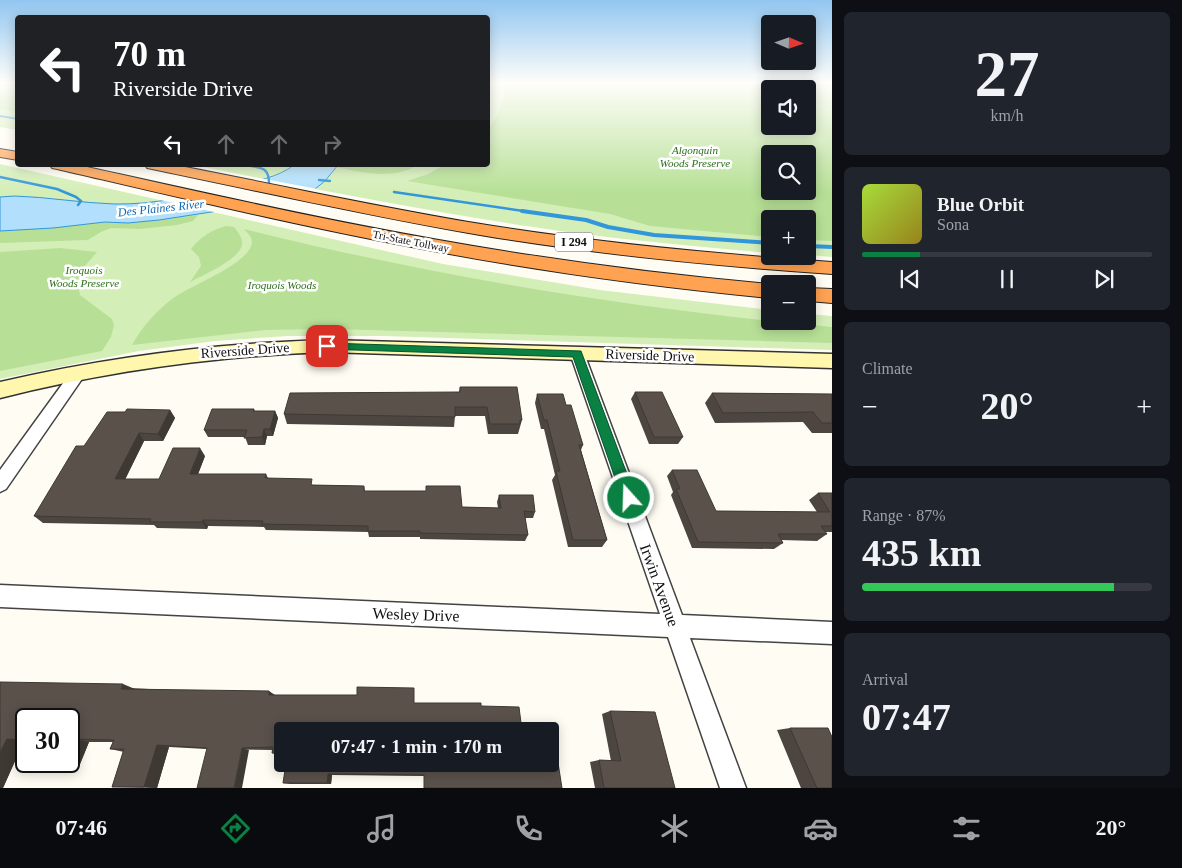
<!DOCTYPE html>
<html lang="en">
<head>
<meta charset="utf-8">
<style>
	:root { --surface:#171b24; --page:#20242c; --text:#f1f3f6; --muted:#9ea1a6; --line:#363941; --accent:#0b8043 }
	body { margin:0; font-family:Georgia,serif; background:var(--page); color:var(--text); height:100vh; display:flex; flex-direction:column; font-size:19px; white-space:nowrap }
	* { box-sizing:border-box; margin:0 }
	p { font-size:16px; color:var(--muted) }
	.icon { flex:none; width:28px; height:28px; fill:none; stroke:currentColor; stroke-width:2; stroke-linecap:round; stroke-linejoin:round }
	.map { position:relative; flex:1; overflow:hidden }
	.side { display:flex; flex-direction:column; gap:12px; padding:12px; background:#0d0f14; width:350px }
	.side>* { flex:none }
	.guide { position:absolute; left:15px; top:15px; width:475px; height:152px; border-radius:5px; box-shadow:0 2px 12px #0003; background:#202124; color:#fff; overflow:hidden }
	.needle { width:32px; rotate:92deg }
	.fabs { position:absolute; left:761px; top:15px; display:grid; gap:10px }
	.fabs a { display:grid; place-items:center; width:55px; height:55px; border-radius:5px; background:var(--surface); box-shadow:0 2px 12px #0003; font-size:25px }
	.speed { position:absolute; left:15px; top:708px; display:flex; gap:10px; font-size:25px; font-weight:700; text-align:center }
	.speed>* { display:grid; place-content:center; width:65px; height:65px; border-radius:50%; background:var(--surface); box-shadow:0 2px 12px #0003; line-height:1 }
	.speed .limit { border:2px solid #111; border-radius:8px; background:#fff; color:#111 }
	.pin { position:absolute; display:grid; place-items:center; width:42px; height:42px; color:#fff; margin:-21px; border-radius:10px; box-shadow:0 2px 8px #0006 }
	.me { position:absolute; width:55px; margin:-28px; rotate:340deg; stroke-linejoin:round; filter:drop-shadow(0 0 4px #0008) }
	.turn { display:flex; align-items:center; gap:18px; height:105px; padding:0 15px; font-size:22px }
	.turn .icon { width:65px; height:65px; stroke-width:2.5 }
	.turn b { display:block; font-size:35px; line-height:42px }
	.lanes { display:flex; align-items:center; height:48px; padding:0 15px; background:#0003; justify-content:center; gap:25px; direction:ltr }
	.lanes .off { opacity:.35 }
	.big { font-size:38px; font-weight:700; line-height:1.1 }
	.side .widget { flex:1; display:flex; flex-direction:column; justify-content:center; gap:8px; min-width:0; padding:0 18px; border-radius:8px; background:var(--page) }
	.side .dial { align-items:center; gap:0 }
	.dial b { font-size:65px; line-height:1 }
	.song { display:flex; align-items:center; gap:15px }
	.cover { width:60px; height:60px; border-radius:8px; background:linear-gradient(135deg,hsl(80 70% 55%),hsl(50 70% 35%)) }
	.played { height:5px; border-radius:2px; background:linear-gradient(90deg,var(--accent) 20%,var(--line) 20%) }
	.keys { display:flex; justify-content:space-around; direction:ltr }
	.heat { display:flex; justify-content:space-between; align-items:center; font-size:28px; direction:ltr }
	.charge { height:8px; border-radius:4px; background:linear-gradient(90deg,#34c759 87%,var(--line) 0) }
	.trip { position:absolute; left:274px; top:722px; width:285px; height:50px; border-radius:5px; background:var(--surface); box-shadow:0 2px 12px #0003; font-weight:700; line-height:50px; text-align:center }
	.tabs { display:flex; height:80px; justify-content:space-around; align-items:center; background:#090b0e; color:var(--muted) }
	.tabs .icon { width:35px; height:35px }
	.tabs .current { color:var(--accent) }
	.tabs b { font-size:22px; color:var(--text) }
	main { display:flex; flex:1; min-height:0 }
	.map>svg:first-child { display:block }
	.green { fill:#d4eeb8; fill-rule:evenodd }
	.forest { fill:#b7e096; fill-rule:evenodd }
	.water { fill:#b2e0fc; stroke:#3296da }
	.pier { fill:#fffdf3 }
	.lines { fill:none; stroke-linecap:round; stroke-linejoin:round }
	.stream-far2 { stroke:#3296da; stroke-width:2 }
	.stream-far1 { stroke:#3296da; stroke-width:2.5 }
	.stream { stroke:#3296da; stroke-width:4 }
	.street-casing { stroke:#434343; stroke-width:3 }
	.secondary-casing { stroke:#323232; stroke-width:3 }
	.highway-casing { stroke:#212121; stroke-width:2 }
	.street { fill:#fff; fill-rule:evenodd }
	.secondary { fill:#fff7ae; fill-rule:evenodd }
	.highway { fill:#ffa251; fill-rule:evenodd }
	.wall { fill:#4d4640 }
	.shaded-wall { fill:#3f3934 }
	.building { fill:#5a514b; stroke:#3f3934 }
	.route { fill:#0b8043; stroke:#07532c }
	.labels { text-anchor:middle; stroke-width:5; stroke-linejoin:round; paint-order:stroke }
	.far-park-label { font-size:11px; font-style:italic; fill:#2a6f19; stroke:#fff }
	.far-street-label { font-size:11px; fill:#101010; stroke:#fff }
	.far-water-label { font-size:12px; font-style:italic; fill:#0c67af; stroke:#fff }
	.shield { fill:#fff; stroke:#585858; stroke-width:1 }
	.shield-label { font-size:12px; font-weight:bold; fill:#101010 }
	.street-label { font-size:14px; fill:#101010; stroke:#fff }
	.near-street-label { font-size:16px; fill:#101010; stroke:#fff }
</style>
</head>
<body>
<main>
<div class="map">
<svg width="832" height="788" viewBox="0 0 832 788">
	<rect width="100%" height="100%" fill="#fffdf3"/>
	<path class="green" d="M 0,83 L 17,83 L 17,130 L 0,127 Z
		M 488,83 L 832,83 L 832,257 L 808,255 L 808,219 L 770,219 L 770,253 C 691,246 612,239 533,227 C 420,210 307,188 194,165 L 488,165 ZM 770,89 L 808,89 L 808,126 L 770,126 ZM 770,154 L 808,154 L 808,191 L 770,191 Z
		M 0,164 L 443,264 L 600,290 L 770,310 L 770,321 L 808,321 L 808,314 L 832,316 L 832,350 L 383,336 L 288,336 L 215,341 L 139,351 L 0,379 Z"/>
	<path class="forest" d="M 0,83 L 17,83 L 17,112 L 0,109 Z
		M 507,83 L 832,83 L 832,241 L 808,240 L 808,219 L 770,219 L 770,237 L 650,226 L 610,214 L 407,181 L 428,174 L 444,165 L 488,165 L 488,130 L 498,114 ZM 770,89 L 808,89 L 808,126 L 770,126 ZM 770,154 L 808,154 L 808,191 L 770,191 Z
		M 338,165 L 418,165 C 392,180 364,173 336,167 Z
		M 198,215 L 193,221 L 177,225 L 140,229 L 111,228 L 101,232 L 88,240 L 0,243 L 0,231 L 53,228 L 105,222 L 128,223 Z
		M 226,226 L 234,227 C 238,232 243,238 242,245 C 239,260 203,275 190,282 L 201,266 L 199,257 L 191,249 C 200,237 212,230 226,226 Z
		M 244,229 C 437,277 633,309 832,327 L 832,343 L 331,329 L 266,330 L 132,345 C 142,327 155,312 172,299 C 188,286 251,264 252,242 C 252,236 247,233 244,229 Z
		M 60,248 L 97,252 L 84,267 L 77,280 L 80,295 L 112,319 L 114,325 L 111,337 L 102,351 L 0,371 L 0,252 Z"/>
	<path class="water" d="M 294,165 L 338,165 L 325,181 L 315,189 L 270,203 L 159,220 L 128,223 L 105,222 L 53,228 L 0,231 L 0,197 L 15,196 C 48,197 81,203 114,204 C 154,205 195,195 234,186 C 255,181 277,178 294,165 Z"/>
	<path class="pier" d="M 259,178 L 318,189 L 271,205 L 223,214 L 160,200 Z"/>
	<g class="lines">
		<path class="stream-far2" d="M 0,116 L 18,119"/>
		<path class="stream-far1" d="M 246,165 C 260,168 269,166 269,183
			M 0,177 L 57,189 L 76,197 L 81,201 L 78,205
			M 319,180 L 330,181
			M 394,192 L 530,212"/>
		<path class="stream" d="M 522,211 L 586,220 L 608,227 L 654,235 L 770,243
			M 808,246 L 832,247"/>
		<defs>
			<path id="street" d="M 577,348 L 582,350 L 584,353 L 682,615 L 832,622 L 832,644 L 690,638 L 746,788 L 720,788 L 668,637 L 0,607 L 0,585 L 660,614 L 570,353 L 572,350 Z
				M 79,367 L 84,368 L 86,372 L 84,376 L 6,489 L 0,492 L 0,470 L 74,368 Z"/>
			<path id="secondary" d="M 327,340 L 832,354 L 832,368 L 327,352 C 216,356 108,371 0,398 L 0,382 C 108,357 216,343 327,340 Z"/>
			<path id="highway" d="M 0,149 L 18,152 L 18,160 L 0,157 Z
				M 50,165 L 78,165 C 196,191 314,218 433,239 C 545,259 657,274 770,284 L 770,298 C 657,287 545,272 433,251 C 307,228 182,198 57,169 L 52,168 Z
				M 145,165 L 175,165 C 279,185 382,208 487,225 C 601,243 716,254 832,262 L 832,274 C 716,266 601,255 486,236 C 374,217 263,192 152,169 L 147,168 Z
				M 808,288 L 832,289 L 832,303 L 808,301 Z"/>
		</defs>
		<use href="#street" class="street-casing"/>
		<use href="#secondary" class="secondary-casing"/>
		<use href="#highway" class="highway-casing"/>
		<use href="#street" class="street"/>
		<use href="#secondary" class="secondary"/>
		<use href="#highway" class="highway"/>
	</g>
	<path class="wall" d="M 460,387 L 522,420 L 518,434 L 488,434 L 485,416 L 455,416 L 454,427 L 287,424 L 284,414 L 459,392 Z
		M 635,392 L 683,437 L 678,444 L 649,444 L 631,399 Z
		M 712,393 L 832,394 L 832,433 L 812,433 L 803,422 L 715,423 L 705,403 Z
		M 537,394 L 566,405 L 583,445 L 581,450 L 607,540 L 602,547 L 568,547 L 552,480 L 555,475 L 544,429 L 541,429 L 535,403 Z
		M 254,409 L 255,411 L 275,411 L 278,418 L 273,436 L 267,436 L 265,445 L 248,445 L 245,437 L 208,437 L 204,430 Z
		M 170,410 L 175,418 L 163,441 L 144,441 L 125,479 L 159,479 L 205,456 L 198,474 L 266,474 L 268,478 L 314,485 L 364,486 L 365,491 L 462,507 L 498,508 L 497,502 L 499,495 L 535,512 L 533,518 L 525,518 L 528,535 L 525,541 L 420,539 L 420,537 L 369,537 L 368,532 L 266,530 L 264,527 L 208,526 L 207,529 L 157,528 L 154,525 L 43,523 L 34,516 L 84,446 L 125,412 Z
		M 672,470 L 716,511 L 817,512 L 809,500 L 818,493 L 832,493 L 832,532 L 825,532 L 827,534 L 817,541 L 781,540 L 783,543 L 774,549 L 692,548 L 671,495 L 673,492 L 667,476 Z
		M 0,682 L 275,695 L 357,695 L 414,688 L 282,731 L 282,755 L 278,755 L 272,753 L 272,750 L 206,749 L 169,747 L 157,788 L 112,787 L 124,752 L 110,749 L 113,742 L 89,742 L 78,769 L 32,767 L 69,761 L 26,719 L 26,741 L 24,741 L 3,788 Z
		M 610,711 L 675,788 L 595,788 L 590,762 L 599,760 L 611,761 L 602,714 Z
		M 790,728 L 832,788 L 801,788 L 777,730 Z
		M 286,764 L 550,764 L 562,788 L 424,788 L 424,776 L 332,775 L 331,784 L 290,784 L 283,783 Z"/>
	<path class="shaded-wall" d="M 170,410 L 175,418 L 163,441 L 158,434 Z
		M 275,411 L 278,418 L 273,436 L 270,429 Z
		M 264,429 L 267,436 L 265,445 L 262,437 Z
		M 139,433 L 144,441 L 122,486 L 115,479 Z
		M 200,448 L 205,456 L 195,482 L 190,474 Z
		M 203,520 L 208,526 L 207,529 L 202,522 Z
		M 123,684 L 135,689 L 121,689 Z
		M 269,691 L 275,695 L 269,695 Z
		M 7,739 L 24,741 L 3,788 L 0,788 L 0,752 Z
		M 74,739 L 89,742 L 78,769 L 62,768 L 65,761 L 69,761 L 69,751 Z
		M 157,745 L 169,747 L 157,788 L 144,787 Z
		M 242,748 L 249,750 L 242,788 L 234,788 Z
		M 328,774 L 332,775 L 331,784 L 327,783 Z"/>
	<path class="building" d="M 460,387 L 517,387 L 522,420 L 520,420 L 520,424 L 490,424 L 487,407 L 455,407 L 455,417 L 284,414 L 290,393 L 460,392 Z
		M 635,392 L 662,392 L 683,437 L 654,437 Z
		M 712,393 L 832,394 L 832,423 L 822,423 L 813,412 L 723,413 Z
		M 537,394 L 563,394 L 566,405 L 571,405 L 583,445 L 579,445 L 607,540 L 573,540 L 556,471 L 560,471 L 547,420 L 544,420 Z
		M 127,409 L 170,410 L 158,434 L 139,433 L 115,479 L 159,479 L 173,448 L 200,448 L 190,474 L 266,474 L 265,478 L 312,479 L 311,485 L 364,486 L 364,491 L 426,491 L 426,486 L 460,486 L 462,507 L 501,508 L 499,495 L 533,495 L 535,512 L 524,511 L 528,535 L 420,533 L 420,531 L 368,531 L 368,526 L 262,524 L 263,521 L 203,520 L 202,522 L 150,522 L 151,519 L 34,516 L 76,446 L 84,446 L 107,412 L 125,412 Z
		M 212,409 L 254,409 L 253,411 L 275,411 L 270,429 L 264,429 L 262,437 L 244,438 L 247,430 L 204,430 Z
		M 672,470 L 697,470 L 716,511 L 830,512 L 818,493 L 832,493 L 832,526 L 821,526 L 827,534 L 778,534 L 783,543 L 698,542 L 676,489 L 680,489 Z
		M 0,682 L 123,684 L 121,689 L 269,691 L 269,695 L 357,695 L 357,687 L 414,688 L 414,703 L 481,703 L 481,706 L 519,707 L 522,731 L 282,731 L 282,753 L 272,753 L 273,747 L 242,748 L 234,788 L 197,788 L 207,748 L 157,745 L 144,787 L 112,787 L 124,749 L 110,749 L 114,740 L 74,739 L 69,751 L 69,719 L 26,719 L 26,740 L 7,739 L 0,752 Z
		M 610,711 L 655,712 L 675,788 L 604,788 L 599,760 L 621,761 Z
		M 790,728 L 828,728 L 832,737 L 832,788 L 817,788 Z
		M 550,737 L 554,737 L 562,788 L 424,788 L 424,775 L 328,774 L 327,783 L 283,783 L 286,764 L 550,764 Z
		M 35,761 L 65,761 L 62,768 L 32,767 Z"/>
	<linearGradient id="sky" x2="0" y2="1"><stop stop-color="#92c6f0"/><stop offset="0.43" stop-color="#fffefa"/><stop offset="1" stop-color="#fffefa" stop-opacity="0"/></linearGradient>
	<rect width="832" height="193" fill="url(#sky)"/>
	<path class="route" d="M 327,343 L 581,351 L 636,498 L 634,503 L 629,504 L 624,503 L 622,498 L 573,357 L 323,349 L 322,346 L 323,344 Z"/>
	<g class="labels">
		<g class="far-park-label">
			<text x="695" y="154">Algonquin<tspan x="695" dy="13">Woods Preserve</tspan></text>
			<text x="84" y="274">Iroquois<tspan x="84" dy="13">Woods Preserve</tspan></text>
			<text x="282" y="289">Iroquois Woods</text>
		</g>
		<g class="far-street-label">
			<text transform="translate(411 241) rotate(11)" y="4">Tri-State Tollway</text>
		</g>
		<g class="far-water-label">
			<text transform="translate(161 208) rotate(-6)" y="4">Des Plaines River</text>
		</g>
		<rect class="shield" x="555" y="232.5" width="38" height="19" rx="4"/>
		<g class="shield-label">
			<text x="574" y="246">I 294</text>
		</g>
		<g class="street-label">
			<text transform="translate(245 350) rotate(-4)" y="5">Riverside Drive</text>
			<text transform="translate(650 355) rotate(2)" y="5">Riverside Drive</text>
		</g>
		<g class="near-street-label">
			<text transform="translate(660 585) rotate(70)" y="6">Irwin Avenue</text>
			<text transform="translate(416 614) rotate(2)" y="6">Wesley Drive</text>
		</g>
	</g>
</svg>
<div class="fabs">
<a><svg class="needle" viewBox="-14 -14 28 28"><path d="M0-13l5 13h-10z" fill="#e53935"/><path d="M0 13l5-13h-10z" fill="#9ea1a6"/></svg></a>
<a><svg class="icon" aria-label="sound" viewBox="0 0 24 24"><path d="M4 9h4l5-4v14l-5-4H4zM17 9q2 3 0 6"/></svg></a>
<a><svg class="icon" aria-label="search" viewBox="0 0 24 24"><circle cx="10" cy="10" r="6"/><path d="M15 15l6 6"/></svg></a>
<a>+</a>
<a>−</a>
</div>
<div class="speed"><div class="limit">30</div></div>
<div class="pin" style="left:327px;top:346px;background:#d93025"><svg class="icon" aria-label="arrive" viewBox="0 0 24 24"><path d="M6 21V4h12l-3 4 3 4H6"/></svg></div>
<svg class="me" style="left:629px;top:498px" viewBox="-20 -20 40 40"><circle r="17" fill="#0b8043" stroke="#fff" stroke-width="3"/><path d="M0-11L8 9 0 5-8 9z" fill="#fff"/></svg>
<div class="trip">07:47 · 1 min · 170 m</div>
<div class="guide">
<div class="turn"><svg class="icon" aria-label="left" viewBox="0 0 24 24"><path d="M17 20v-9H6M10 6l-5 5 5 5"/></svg><div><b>70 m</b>Riverside Drive</div></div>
<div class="lanes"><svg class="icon" aria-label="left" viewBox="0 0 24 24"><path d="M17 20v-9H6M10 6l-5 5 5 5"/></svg><svg class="icon off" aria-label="ahead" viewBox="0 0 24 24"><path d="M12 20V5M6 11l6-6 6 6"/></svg><svg class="icon off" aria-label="ahead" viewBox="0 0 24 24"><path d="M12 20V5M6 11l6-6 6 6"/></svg><svg class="icon off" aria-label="right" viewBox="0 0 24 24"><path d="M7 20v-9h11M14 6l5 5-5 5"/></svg></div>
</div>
</div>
<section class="side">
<div class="widget dial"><b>27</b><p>km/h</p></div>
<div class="widget">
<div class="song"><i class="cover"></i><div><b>Blue Orbit</b><p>Sona</p></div></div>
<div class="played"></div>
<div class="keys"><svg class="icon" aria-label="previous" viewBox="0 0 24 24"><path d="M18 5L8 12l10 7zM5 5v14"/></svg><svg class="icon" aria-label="pause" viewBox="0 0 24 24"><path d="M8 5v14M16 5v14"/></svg><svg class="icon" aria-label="next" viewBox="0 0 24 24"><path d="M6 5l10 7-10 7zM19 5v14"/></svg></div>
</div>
<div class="widget"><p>Climate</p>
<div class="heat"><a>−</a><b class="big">20°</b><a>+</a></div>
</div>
<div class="widget"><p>Range · 87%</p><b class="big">435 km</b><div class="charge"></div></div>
<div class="widget"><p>Arrival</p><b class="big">07:47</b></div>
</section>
</main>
<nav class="tabs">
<b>07:46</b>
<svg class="icon current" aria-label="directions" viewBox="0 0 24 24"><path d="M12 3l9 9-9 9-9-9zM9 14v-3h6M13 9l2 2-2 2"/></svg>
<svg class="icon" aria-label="music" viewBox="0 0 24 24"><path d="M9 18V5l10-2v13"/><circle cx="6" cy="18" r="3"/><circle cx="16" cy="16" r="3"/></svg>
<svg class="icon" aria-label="phone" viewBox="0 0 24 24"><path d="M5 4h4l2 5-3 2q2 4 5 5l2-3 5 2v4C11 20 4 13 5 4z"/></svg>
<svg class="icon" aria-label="climate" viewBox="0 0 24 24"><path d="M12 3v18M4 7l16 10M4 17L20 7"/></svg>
<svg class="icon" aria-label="car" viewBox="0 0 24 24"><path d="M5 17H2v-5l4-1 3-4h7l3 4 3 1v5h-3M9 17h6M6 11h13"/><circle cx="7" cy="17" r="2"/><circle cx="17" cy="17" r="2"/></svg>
<svg class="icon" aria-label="filters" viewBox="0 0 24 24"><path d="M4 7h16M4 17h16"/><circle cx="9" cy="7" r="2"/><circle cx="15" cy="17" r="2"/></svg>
<b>20°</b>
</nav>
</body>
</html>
